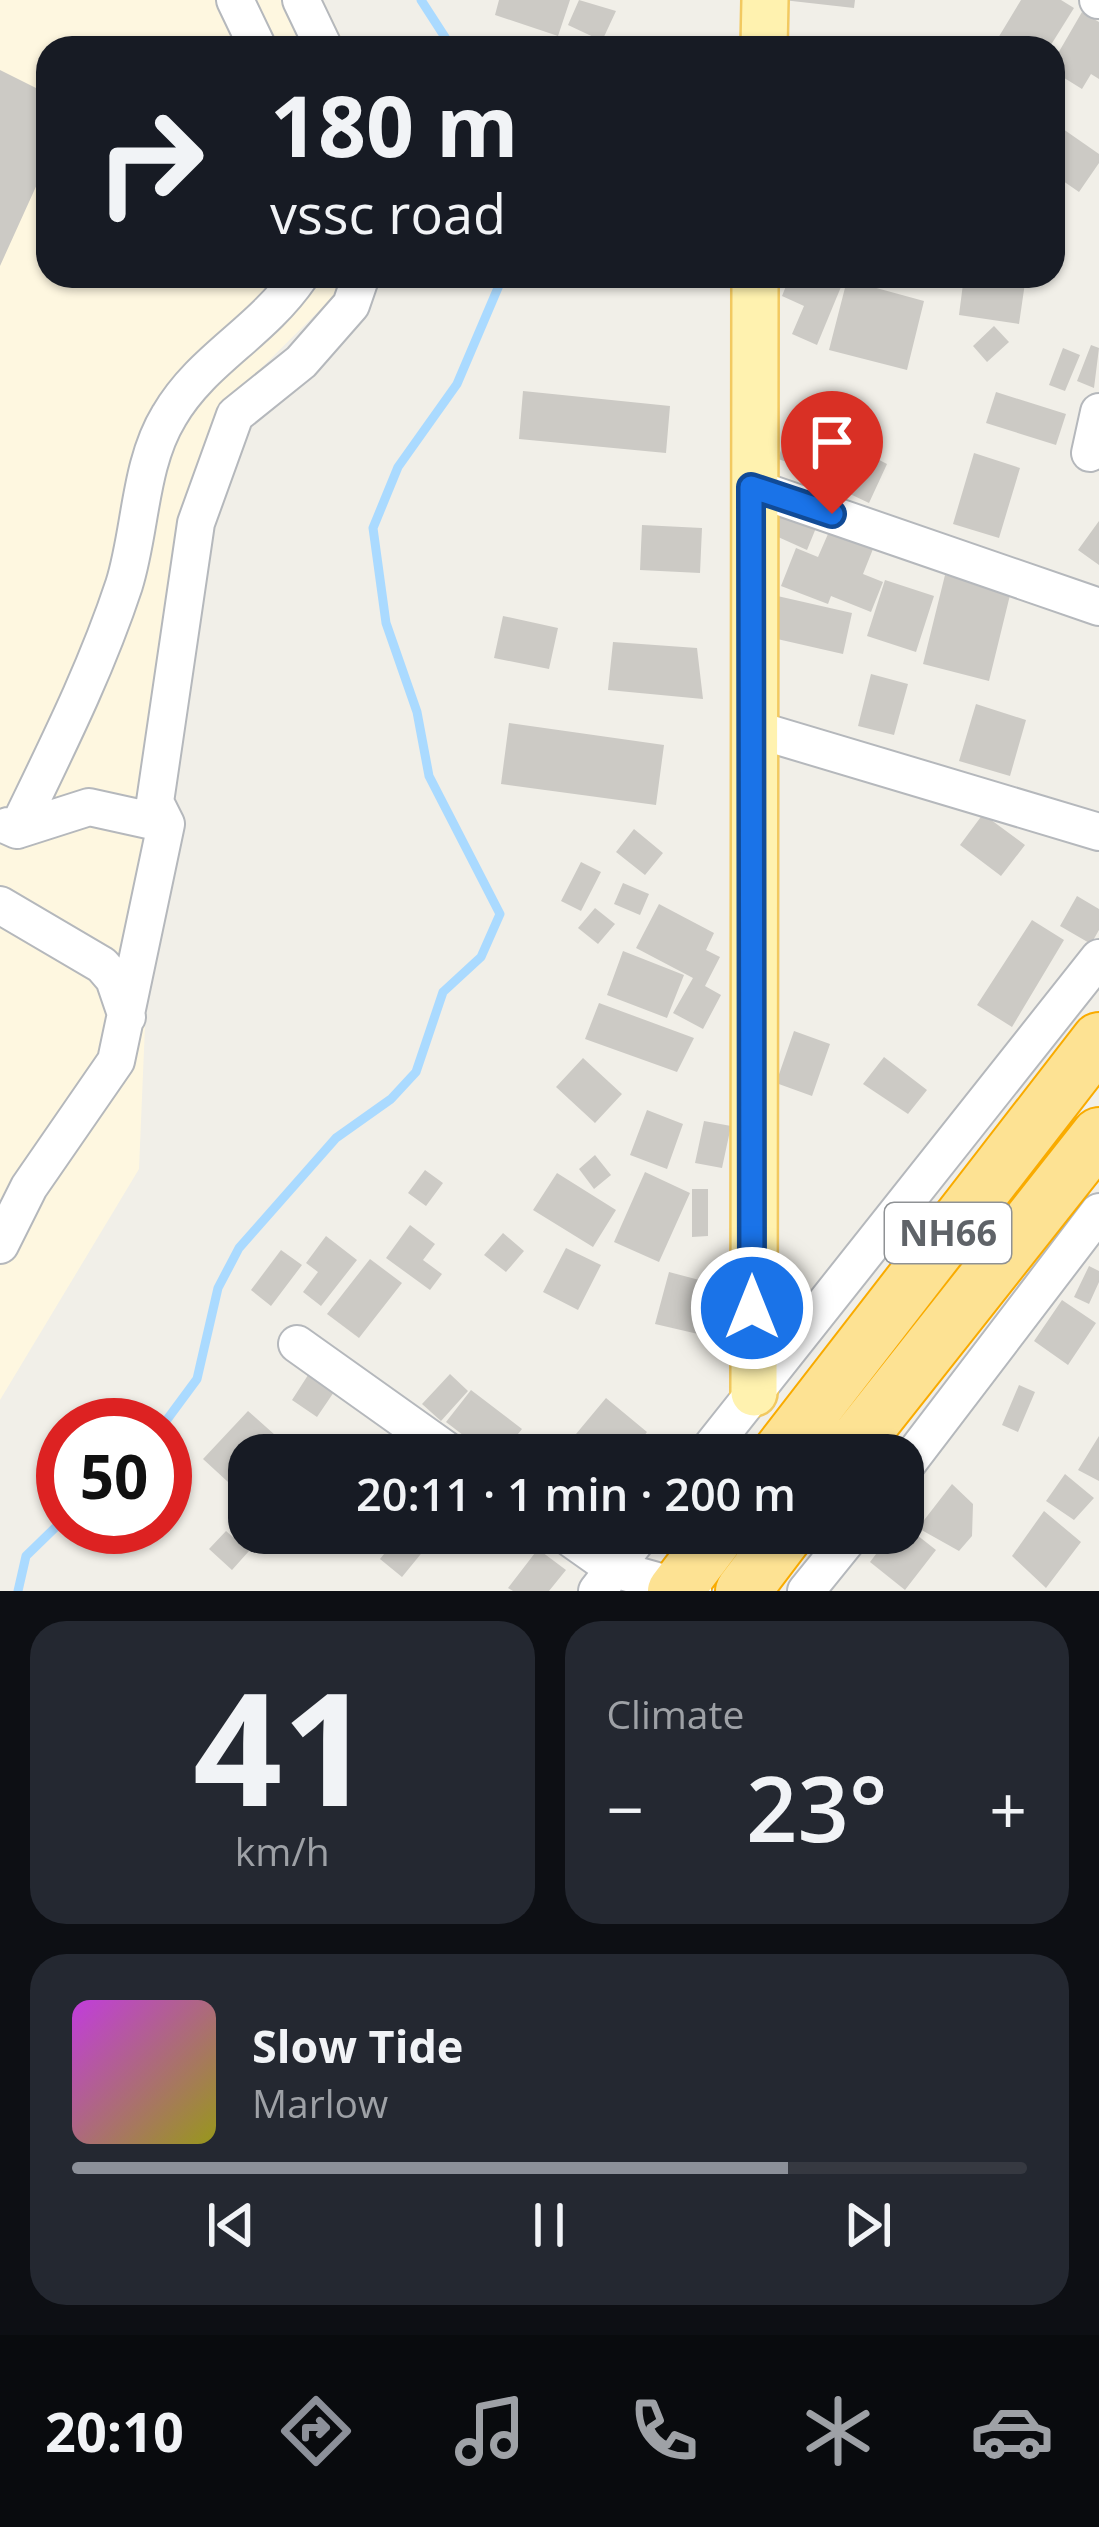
<!DOCTYPE html>
<html lang="en">
<head>
<meta charset="utf-8">
<style>
	:root { --surface:#171b24; --page:#242831; --text:#f1f3f6; --muted:#9ea1a6; --line:#363941; --accent:#8c9099 }
	body { margin:0; font-family:"Open Sans",sans-serif; background:var(--page); color:var(--text); height:100vh; display:flex; flex-direction:column; font-size:45px; white-space:nowrap }
	* { box-sizing:border-box; margin:0 }
	p { font-size:39px; color:var(--muted) }
	.icon { flex:none; width:66px; height:66px; fill:none; stroke:currentColor; stroke-width:2; stroke-linecap:round; stroke-linejoin:round }
	.map { position:relative; height:1591px; overflow:hidden }
	.panel { display:flex; flex-direction:column; gap:30px; padding:30px; background:#0d0f14; flex:1 }
	.panel>* { flex:none }
	.banner { position:absolute; left:36px; top:36px; width:1029px; height:252px; border-radius:36px; box-shadow:0 3px 9px #0004; background:#171b24; color:var(--text); overflow:hidden }
	.speed { position:absolute; left:36px; top:1398px; display:flex; gap:24px; font-size:60px; font-weight:700; text-align:center }
	.speed>* { display:grid; place-content:center; width:156px; height:156px; border-radius:50%; background:var(--surface); box-shadow:0 3px 9px #0004; line-height:1 }
	.speed .limit { border:18px solid #d22; background:#fff; color:#111 }
	.pin { position:absolute; display:grid; place-items:center; width:102px; height:102px; color:#fff; margin:-123px -51px; border-radius:50% 50% 50% 0; rotate:-45deg; box-shadow:0 0 12px #0007 }
	.pin .icon { rotate:45deg }
	.me { position:absolute; width:132px; margin:-66px; rotate:0deg; stroke-linejoin:round; filter:drop-shadow(0 0 9px #0008) }
	.turn { display:flex; align-items:center; gap:42px; height:252px; padding:0 36px; font-size:54px }
	.turn .icon { width:156px; height:156px; stroke-width:2.5 }
	.turn b { display:block; font-size:84px; line-height:102px }
	.big { font-size:90px; font-weight:600; line-height:1.1 }
	.panel .card { flex:1; display:flex; flex-direction:column; justify-content:center; gap:18px; min-width:0; padding:0 42px; border-radius:36px; background:var(--page) }
	.panel .dial { align-items:center; gap:0 }
	.dial b { font-size:156px; line-height:1 }
	.song { display:flex; align-items:center; gap:36px }
	.cover { width:144px; height:144px; border-radius:18px; background:linear-gradient(135deg,hsl(290 70% 55%),hsl(60 70% 35%)) }
	.played { height:12px; border-radius:6px; background:linear-gradient(90deg,var(--accent) 75%,var(--line) 75%) }
	.keys { display:flex; justify-content:space-around; direction:ltr }
	.heat { display:flex; justify-content:space-between; align-items:center; font-size:66px; direction:ltr }
	.panel .tiles { flex:1; display:grid; gap:30px; grid-template-columns:1fr 1fr }
	.card:last-child { grid-column:span 2 }
	.trip { position:absolute; left:228px; top:1434px; width:696px; height:120px; border-radius:36px; background:var(--surface); box-shadow:0 3px 9px #0004; font-weight:600; line-height:120px; text-align:center }
	.dock { display:flex; height:192px; justify-content:space-around; align-items:center; background:#090b0e; color:var(--muted) }
	.dock .icon { width:84px; height:84px }
	.dock .on { color:var(--accent) }
	.dock b { font-size:54px; color:var(--text) }
	.map>svg:first-child { display:block }
	.commercial { fill:#fef7e0 }
	.lines { fill:none; stroke-linecap:round; stroke-linejoin:round }
	.stream { stroke:#aadaff; stroke-width:9 }
	.building { fill:#cccac5 }
	.minor-casing { stroke:#b5b8bc; stroke-width:40 }
	.major-casing { stroke:#f2c960; stroke-width:50 }
	.highway-casing { stroke:#f9ab00; stroke-width:58 }
	.minor { stroke:#fff; stroke-width:36 }
	.major { stroke:#fff2af; stroke-width:45 }
	.highway { stroke:#fde293; stroke-width:54 }
	.route-casing { stroke:#114b97; stroke-width:30 }
	.route { stroke:#1a73e8; stroke-width:21 }
	.labels { text-anchor:middle; stroke-width:9; stroke-linejoin:round; paint-order:stroke }
	.shield { fill:#fff; stroke:#8f9295; stroke-width:3 }
	.shield-label { font-size:36px; font-weight:bold; fill:#5f6368 }
</style>
</head>
<body>
<div class="map">
<svg width="1099" height="1591" viewBox="0 0 1099 1591">
	<rect width="100%" height="100%" fill="#f1efe8"/>
	<path class="commercial" d="M 0,0 L 323,0 L 347,48 L 48,48 L 48,276 L 345,276 L 337,293 L 218,411 L 156,763 L 139,1169 L 0,1400 Z"/>
	<g class="lines">
		<path class="stream" d="M 421,0 L 452,48
			M 163,1425 L 197,1379 L 218,1288 L 239,1248 L 336,1138 L 391,1099 L 416,1072 L 443,992 L 481,957 L 500,914 L 429,776 L 417,712 L 386,623 L 373,528 L 398,467 L 457,384 L 503,276
			M 18,1591 L 26,1556 L 63,1520"/>
	</g>
	<path class="building" d="M 499,0 L 570,0 L 558,36 L 495,15 Z
		M 579,0 L 616,11 L 602,41 L 568,25 Z
		M 783,0 L 855,0 L 854,8 Z
		M 1021,0 L 1061,0 L 1074,8 L 1049,48 L 992,48 Z
		M 1082,12 L 1099,22 L 1099,79 L 1091,74 L 1082,89 L 1053,71 L 1053,62 Z
		M 0,70 L 48,94 L 48,160 L 0,266 Z
		M 1053,122 L 1099,154 L 1099,163 L 1079,192 L 1053,174 Z
		M 790,276 L 828,276 L 843,282 L 817,345 L 792,334 L 804,306 L 782,296 Z
		M 964,276 L 1026,276 L 1019,324 L 959,315 Z
		M 847,280 L 924,301 L 907,370 L 829,350 Z
		M 994,326 L 1009,342 L 987,362 L 973,346 Z
		M 1091,345 L 1099,348 L 1094,388 L 1077,381 Z
		M 1063,348 L 1080,355 L 1065,391 L 1049,385 Z
		M 523,391 L 670,406 L 666,453 L 519,439 Z
		M 996,392 L 1066,414 L 1056,445 L 986,423 Z
		M 789,426 L 825,438 L 814,471 L 778,459 Z
		M 848,444 L 887,464 L 869,503 L 829,484 Z
		M 974,453 L 1020,468 L 999,538 L 953,524 Z
		M 770,502 L 818,523 L 807,550 L 758,528 Z
		M 1099,521 L 1099,565 L 1078,550 Z
		M 642,525 L 702,528 L 700,573 L 640,570 Z
		M 831,527 L 875,544 L 863,574 L 883,582 L 871,612 L 831,596 L 828,604 L 781,586 L 796,548 L 818,557 Z
		M 945,575 L 1011,591 L 989,681 L 923,664 Z
		M 885,580 L 934,596 L 916,652 L 867,636 Z
		M 773,595 L 852,613 L 843,654 L 764,636 Z
		M 503,616 L 558,628 L 549,669 L 494,658 Z
		M 613,642 L 697,648 L 703,699 L 608,690 Z
		M 871,674 L 908,684 L 894,735 L 858,726 Z
		M 976,704 L 1026,720 L 1010,776 L 959,761 Z
		M 509,723 L 664,745 L 656,805 L 501,784 Z
		M 983,814 L 1025,845 L 1001,876 L 960,845 Z
		M 634,829 L 663,853 L 645,875 L 616,852 Z
		M 581,862 L 601,872 L 581,911 L 561,901 Z
		M 623,883 L 649,894 L 640,915 L 614,904 Z
		M 1077,896 L 1099,909 L 1099,930 L 1091,944 L 1060,926 Z
		M 659,904 L 714,933 L 706,950 L 720,957 L 705,986 L 721,995 L 703,1029 L 673,1013 L 693,978 L 636,948 Z
		M 595,908 L 615,924 L 598,944 L 578,928 Z
		M 1032,920 L 1064,940 L 1012,1027 L 977,1005 Z
		M 623,951 L 684,975 L 667,1018 L 607,995 Z
		M 599,1003 L 694,1038 L 677,1072 L 585,1039 Z
		M 794,1031 L 830,1044 L 812,1096 L 776,1083 Z
		M 884,1057 L 927,1090 L 908,1114 L 863,1084 Z
		M 583,1058 L 622,1094 L 595,1123 L 556,1087 Z
		M 647,1110 L 683,1124 L 667,1169 L 630,1155 Z
		M 704,1121 L 731,1126 L 722,1168 L 695,1163 Z
		M 595,1155 L 611,1175 L 594,1189 L 579,1169 Z
		M 425,1170 L 443,1183 L 426,1206 L 408,1193 Z
		M 645,1172 L 690,1193 L 659,1262 L 614,1242 Z
		M 557,1173 L 616,1210 L 593,1247 L 533,1210 Z
		M 692,1189 L 708,1189 L 708,1236 L 692,1237 Z
		M 410,1225 L 435,1244 L 423,1260 L 442,1274 L 430,1290 L 386,1258 Z
		M 503,1233 L 524,1251 L 506,1272 L 484,1255 Z
		M 326,1236 L 357,1260 L 321,1306 L 303,1292 L 318,1272 L 306,1263 Z
		M 566,1248 L 601,1265 L 578,1310 L 543,1292 Z
		M 281,1250 L 302,1265 L 271,1306 L 251,1290 Z
		M 370,1259 L 402,1283 L 359,1338 L 327,1314 Z
		M 1089,1266 L 1099,1271 L 1099,1282 L 1089,1304 L 1074,1297 Z
		M 669,1272 L 722,1286 L 711,1337 L 655,1324 Z
		M 1062,1300 L 1096,1323 L 1068,1365 L 1034,1341 Z
		M 310,1372 L 336,1389 L 317,1417 L 292,1400 Z
		M 450,1374 L 468,1391 L 441,1421 L 422,1404 Z
		M 1019,1385 L 1035,1392 L 1018,1432 L 1002,1425 Z
		M 471,1390 L 522,1429 L 501,1455 L 489,1455 L 446,1422 Z
		M 606,1398 L 647,1432 L 632,1451 L 638,1455 L 602,1455 L 576,1434 Z
		M 248,1411 L 284,1443 L 274,1455 L 249,1455 L 249,1482 L 240,1493 L 203,1459 Z
		M 1099,1436 L 1099,1481 L 1078,1470 Z
		M 1065,1474 L 1094,1498 L 1074,1520 L 1046,1501 Z
		M 952,1484 L 973,1504 L 972,1536 L 959,1551 L 918,1528 Z
		M 1044,1511 L 1081,1542 L 1046,1588 L 1012,1556 Z
		M 903,1524 L 936,1550 L 905,1590 L 870,1562 L 892,1533 L 903,1533 Z
		M 226,1531 L 249,1551 L 232,1570 L 209,1549 Z
		M 401,1533 L 438,1533 L 402,1577 L 380,1559 Z
		M 538,1549 L 566,1570 L 549,1591 L 513,1591 L 508,1588 Z"/>
	<g class="lines">
		<defs>
			<path id="minor" d="M 235,0 L 258,48
				M 301,0 L 324,48
				M 1098,0 L 1099,0
				M 1090,453 L 1099,412
				M 751,487 L 1099,607
				M 751,728 L 1099,832
				M 8,826 L 17,830 L 89,807 L 166,824
				M 17,830 C 56,749 96,670 124,585 C 141,531 139,465 169,416 C 202,359 260,334 300,276
				M 0,905 L 102,965 L 114,979 L 127,1017
				M 0,1245 L 29,1187 L 116,1061 L 166,824 L 155,802 L 196,523 L 235,415 L 301,362 L 351,305 L 361,276
				M 297,1344 L 453,1455
				M 705,1455 L 1099,958
				M 903,1469 L 1099,1212
				M 563,1533 L 614,1569 L 693,1591
				M 597,1591 L 642,1533
				M 806,1591 L 853,1533"/>
			<path id="major" d="M 764,48 L 765,0
				M 754,1393 L 755,276"/>
			<path id="highway" d="M 778,1455 L 1099,1040
				M 846,1455 L 1099,1135
				M 675,1591 L 719,1533
				M 743,1591 L 787,1533"/>
		</defs>
		<use href="#minor" class="minor-casing"/>
		<use href="#major" class="major-casing"/>
		<use href="#highway" class="highway-casing"/>
		<use href="#minor" class="minor"/>
		<use href="#major" class="major"/>
		<use href="#highway" class="highway"/>
	</g>
	<g class="lines">
		<defs>
			<path id="route" d="M 752,1308 L 751,487 L 832,514"/>
		</defs>
		<use href="#route" class="route-casing"/>
		<use href="#route" class="route"/>
	</g>
	<g class="labels">
		<rect class="shield" x="885" y="1203" width="126" height="60" rx="9"/>
		<g class="shield-label">
			<text x="948" y="1246">NH66</text>
		</g>
	</g>
</svg>
<div class="speed"><div class="limit">50</div></div>
<div class="pin" style="left:832px;top:514px;background:#d93025"><svg class="icon" aria-label="arrive" viewBox="0 0 24 24"><path d="M6 21V4h12l-3 4 3 4H6"/></svg></div>
<svg class="me" style="left:752px;top:1308px" viewBox="-20 -20 40 40"><circle r="17" fill="#1a73e8" stroke="#fff" stroke-width="3"/><path d="M0-11L8 9 0 5-8 9z" fill="#fff"/></svg>
<div class="trip">20:11 · 1 min · 200 m</div>
<div class="banner">
<div class="turn"><svg class="icon" aria-label="right" viewBox="0 0 24 24"><path d="M7 20v-9h11M14 6l5 5-5 5"/></svg><div><b>180 m</b>vssc road</div></div>
</div>
</div>
<section class="panel">
<div class="tiles">
<div class="card dial"><b>41</b><p>km/h</p></div>
<div class="card"><p>Climate</p>
<div class="heat"><a>−</a><b class="big">23°</b><a>+</a></div>
</div>
<div class="card">
<div class="song"><i class="cover"></i><div><b>Slow Tide</b><p>Marlow</p></div></div>
<div class="played"></div>
<div class="keys"><svg class="icon" aria-label="previous" viewBox="0 0 24 24"><path d="M18 5L8 12l10 7zM5 5v14"/></svg><svg class="icon" aria-label="pause" viewBox="0 0 24 24"><path d="M8 5v14M16 5v14"/></svg><svg class="icon" aria-label="next" viewBox="0 0 24 24"><path d="M6 5l10 7-10 7zM19 5v14"/></svg></div>
</div>
</div>
</section>
<nav class="dock">
<b>20:10</b>
<svg class="icon on" aria-label="directions" viewBox="0 0 24 24"><path d="M12 3l9 9-9 9-9-9zM9 14v-3h6M13 9l2 2-2 2"/></svg>
<svg class="icon" aria-label="music" viewBox="0 0 24 24"><path d="M9 18V5l10-2v13"/><circle cx="6" cy="18" r="3"/><circle cx="16" cy="16" r="3"/></svg>
<svg class="icon" aria-label="phone" viewBox="0 0 24 24"><path d="M5 4h4l2 5-3 2q2 4 5 5l2-3 5 2v4C11 20 4 13 5 4z"/></svg>
<svg class="icon" aria-label="climate" viewBox="0 0 24 24"><path d="M12 3v18M4 7l16 10M4 17L20 7"/></svg>
<svg class="icon" aria-label="car" viewBox="0 0 24 24"><path d="M5 17H2v-5l4-1 3-4h7l3 4 3 1v5h-3M9 17h6M6 11h13"/><circle cx="7" cy="17" r="2"/><circle cx="17" cy="17" r="2"/></svg>
</nav>
</body>
</html>
